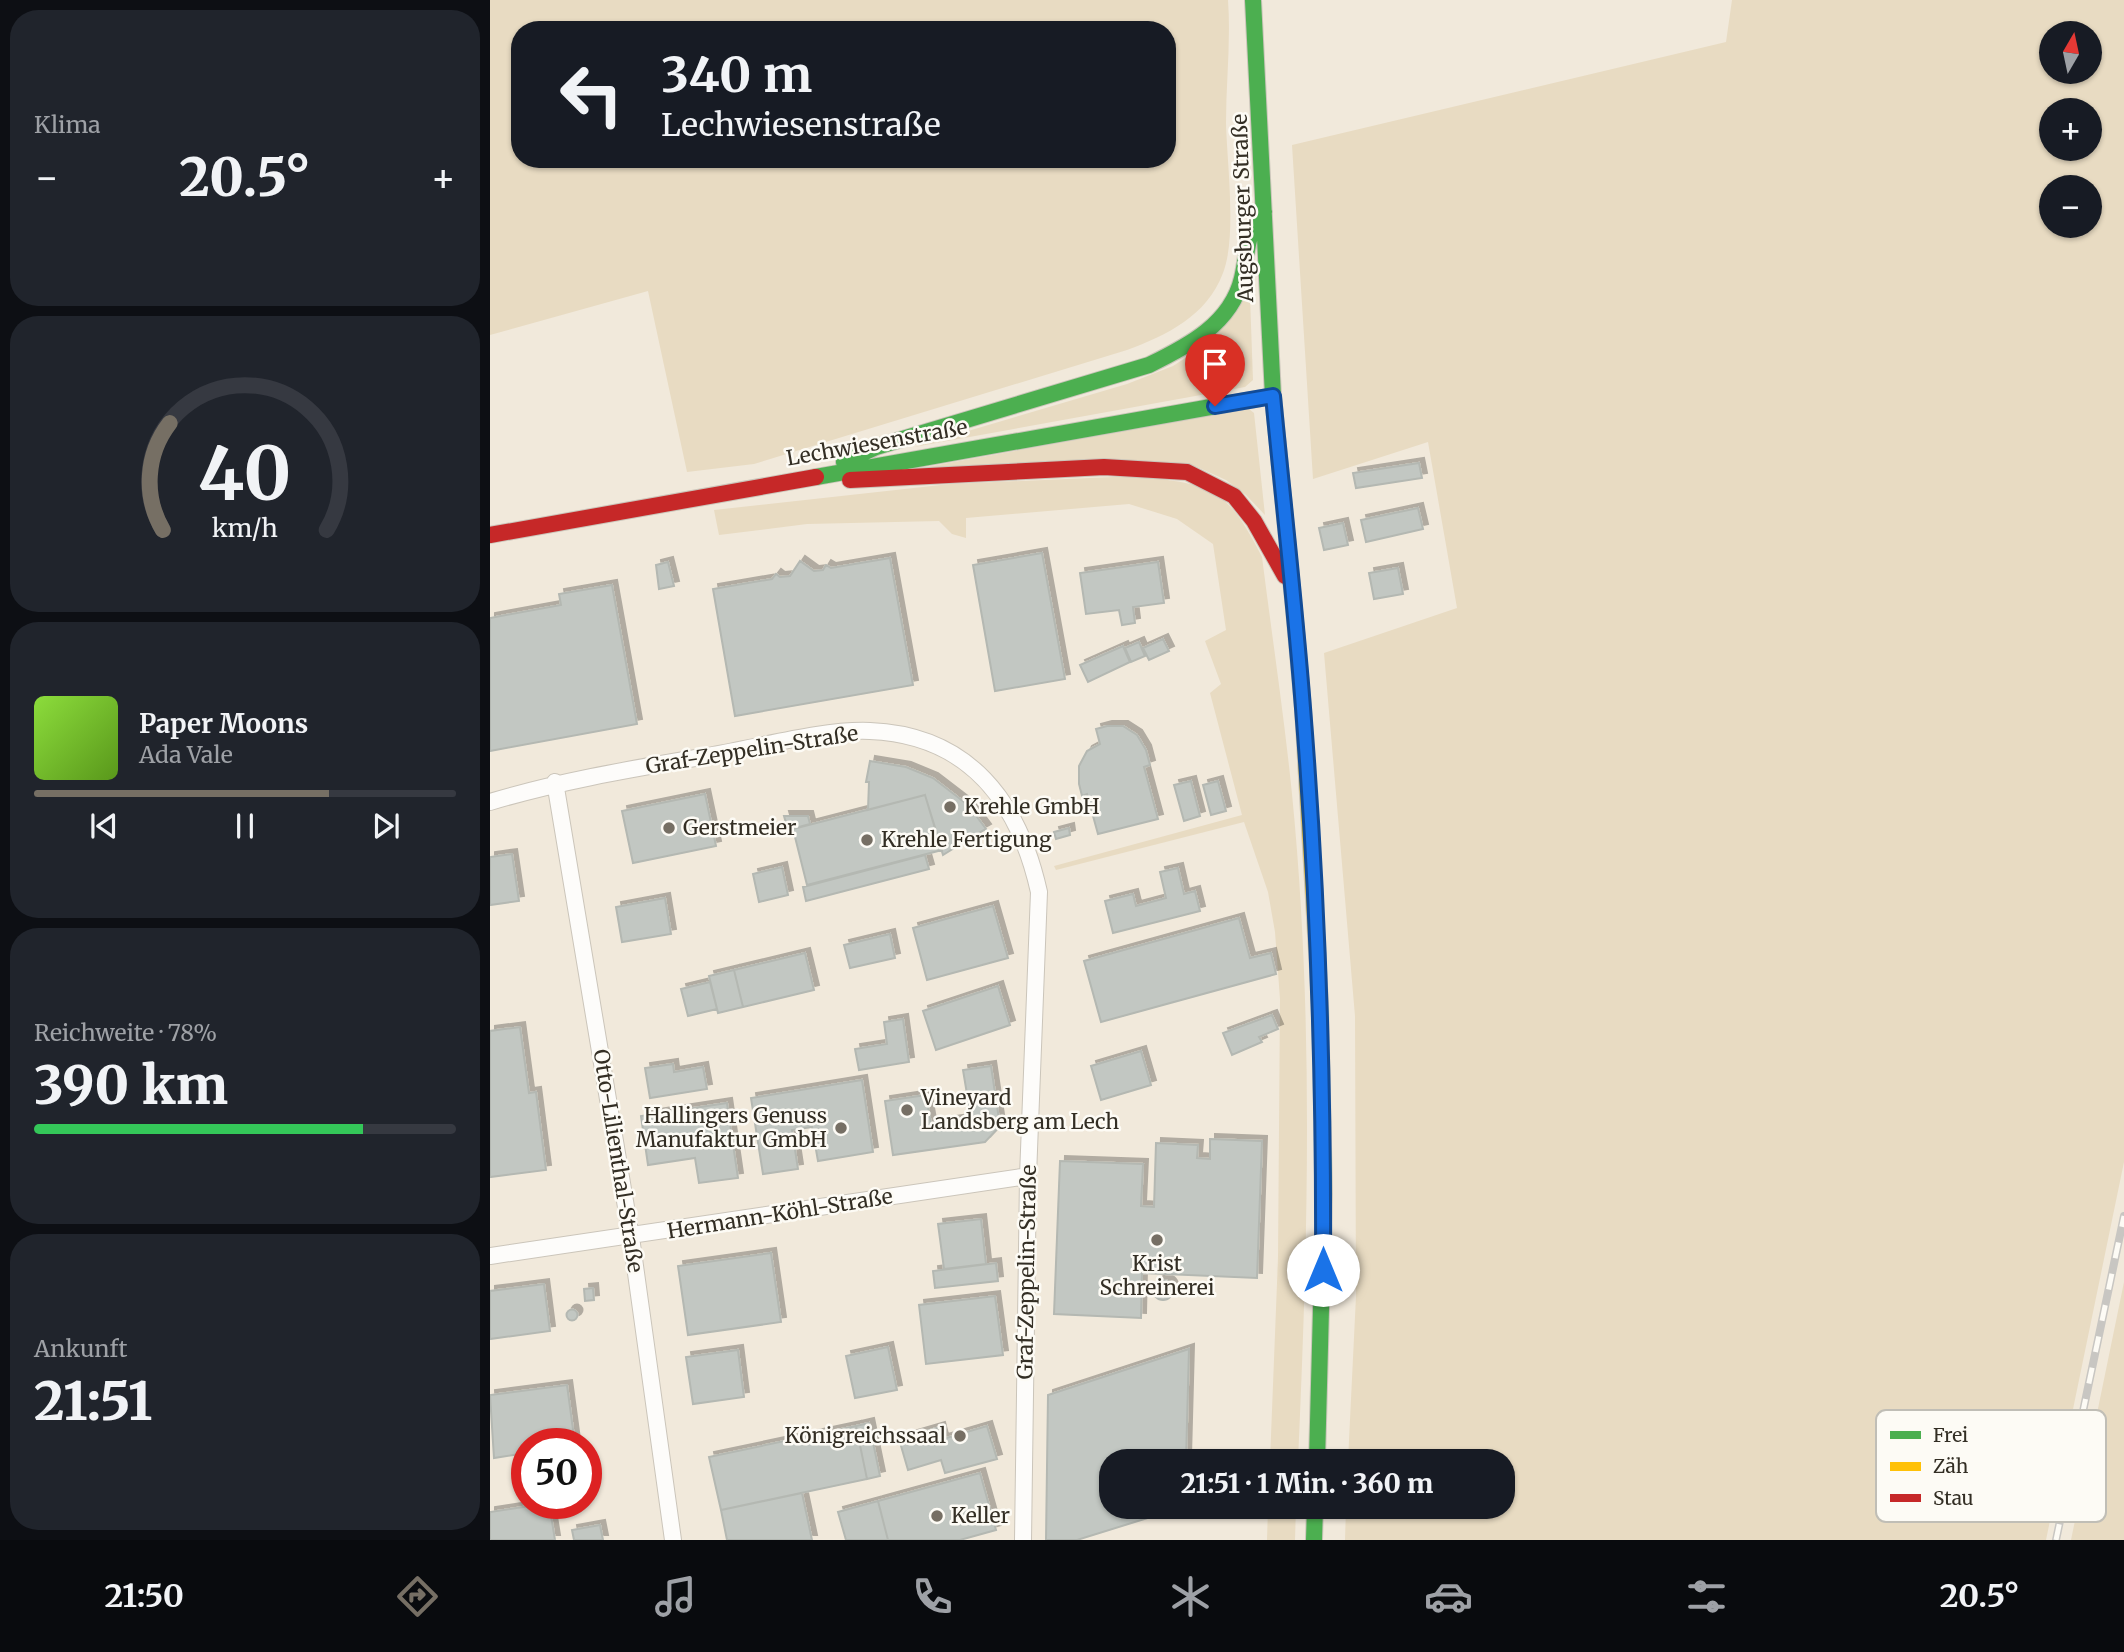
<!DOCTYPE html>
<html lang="de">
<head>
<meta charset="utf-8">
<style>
	:root { --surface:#171b24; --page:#20242c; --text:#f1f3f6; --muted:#9ea1a6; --line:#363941; --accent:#766f64 }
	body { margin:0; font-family:Merriweather,serif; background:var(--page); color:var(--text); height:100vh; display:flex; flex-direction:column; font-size:26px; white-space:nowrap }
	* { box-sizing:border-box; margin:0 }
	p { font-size:23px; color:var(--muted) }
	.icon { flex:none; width:38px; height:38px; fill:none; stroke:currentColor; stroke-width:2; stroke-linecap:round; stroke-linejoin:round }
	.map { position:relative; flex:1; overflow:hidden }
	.drawer { display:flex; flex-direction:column; gap:10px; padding:10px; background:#0d0f14; width:490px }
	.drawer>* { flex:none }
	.banner { position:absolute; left:21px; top:21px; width:665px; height:147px; border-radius:28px; box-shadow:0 2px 5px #0004; background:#171b24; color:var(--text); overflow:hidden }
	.needle { width:46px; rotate:9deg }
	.tools { position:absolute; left:1549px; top:21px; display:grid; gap:14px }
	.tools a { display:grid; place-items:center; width:63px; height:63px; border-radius:50%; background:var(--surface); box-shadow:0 2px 5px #0004; font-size:35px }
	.speed { position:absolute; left:21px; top:1428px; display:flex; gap:14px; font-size:35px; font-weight:700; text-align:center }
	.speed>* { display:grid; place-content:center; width:91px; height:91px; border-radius:50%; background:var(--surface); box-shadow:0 2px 5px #0004; line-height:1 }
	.speed .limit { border:10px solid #d22; background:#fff; color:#111 }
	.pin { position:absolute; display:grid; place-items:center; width:60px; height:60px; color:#fff; margin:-72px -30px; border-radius:50% 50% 50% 0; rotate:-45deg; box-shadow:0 0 7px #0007 }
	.pin .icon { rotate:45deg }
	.me { position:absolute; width:77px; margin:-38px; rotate:0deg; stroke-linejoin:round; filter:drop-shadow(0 0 5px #0008) }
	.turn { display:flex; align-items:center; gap:24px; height:147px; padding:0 35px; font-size:32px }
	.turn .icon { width:91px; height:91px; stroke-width:2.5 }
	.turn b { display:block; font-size:49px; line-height:60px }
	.big { font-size:52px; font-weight:800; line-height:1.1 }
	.drawer .card { flex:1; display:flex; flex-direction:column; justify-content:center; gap:10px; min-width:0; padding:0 24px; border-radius:28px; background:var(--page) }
	.drawer .dial { align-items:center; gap:0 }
	.dial svg { height:182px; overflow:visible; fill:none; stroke:var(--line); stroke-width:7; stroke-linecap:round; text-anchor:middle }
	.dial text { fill:var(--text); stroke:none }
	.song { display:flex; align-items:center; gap:21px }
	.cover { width:84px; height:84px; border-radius:10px; background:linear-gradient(135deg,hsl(90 70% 55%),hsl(90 70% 35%)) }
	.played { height:7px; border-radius:4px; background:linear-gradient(90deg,var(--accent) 70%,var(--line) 70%) }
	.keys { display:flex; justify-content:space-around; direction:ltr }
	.heat { display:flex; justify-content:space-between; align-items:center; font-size:38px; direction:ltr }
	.charge { height:10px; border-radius:5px; background:linear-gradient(90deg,#34c759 78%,var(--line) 0) }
	.trip { position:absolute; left:609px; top:1449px; width:416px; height:70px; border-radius:28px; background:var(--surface); box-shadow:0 2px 5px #0004; font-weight:800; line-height:70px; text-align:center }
	.dock { display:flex; height:112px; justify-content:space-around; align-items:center; background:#090b0e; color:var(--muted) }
	.dock .icon { width:49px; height:49px }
	.dock .selected { color:var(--accent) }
	.dock b { font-size:32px; color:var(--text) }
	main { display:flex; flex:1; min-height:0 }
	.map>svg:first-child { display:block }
	.green { fill:#e8dbc2; fill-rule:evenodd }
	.building { fill:#c2c7c2; stroke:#b4b8b2; stroke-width:2; filter:url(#shadow) }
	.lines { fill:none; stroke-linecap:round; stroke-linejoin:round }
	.street-casing { stroke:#cbc5ba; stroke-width:18 }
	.fast-casing { stroke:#cbc5ba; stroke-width:18 }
	.slow-casing { stroke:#cbc5ba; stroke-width:18 }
	.jam-casing { stroke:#cbc5ba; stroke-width:18 }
	.street { stroke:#fdfcfa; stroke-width:16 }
	.fast { stroke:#4caf50; stroke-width:16 }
	.slow { stroke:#ffc107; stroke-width:16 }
	.jam { stroke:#c62828; stroke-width:16 }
	.rail-casing { stroke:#c8c6c2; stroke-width:8 }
	.rail { stroke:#fdfbf5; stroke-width:5; stroke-dasharray:16; stroke-linecap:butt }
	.route-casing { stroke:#114b97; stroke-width:18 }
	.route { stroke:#1a73e8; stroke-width:12 }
	.poi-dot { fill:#766f64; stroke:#fdfbf5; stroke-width:2.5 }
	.labels { text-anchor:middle; stroke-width:5; stroke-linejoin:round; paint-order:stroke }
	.street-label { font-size:21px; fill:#332e24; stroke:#fdfbf5 }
	.poi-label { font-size:21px; fill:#332e24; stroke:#fdfbf5; text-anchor:start }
	.key { fill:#fdfbf5; stroke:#c0beb6; stroke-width:2 }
	.key-label { font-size:19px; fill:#332e24 }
</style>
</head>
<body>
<main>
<section class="drawer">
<div class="card"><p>Klima</p>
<div class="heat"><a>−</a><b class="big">20.5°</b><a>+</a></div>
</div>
<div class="card dial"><svg viewBox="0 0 100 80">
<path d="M14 69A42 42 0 1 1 86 69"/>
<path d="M14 69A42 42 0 0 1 17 22" stroke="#766f64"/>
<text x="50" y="56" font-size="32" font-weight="700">40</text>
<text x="50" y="72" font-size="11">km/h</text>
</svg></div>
<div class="card">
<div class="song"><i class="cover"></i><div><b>Paper Moons</b><p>Ada Vale</p></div></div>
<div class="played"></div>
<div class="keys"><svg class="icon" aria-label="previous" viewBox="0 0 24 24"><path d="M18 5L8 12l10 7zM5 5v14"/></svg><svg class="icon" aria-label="pause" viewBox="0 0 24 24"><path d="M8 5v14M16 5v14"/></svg><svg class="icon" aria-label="next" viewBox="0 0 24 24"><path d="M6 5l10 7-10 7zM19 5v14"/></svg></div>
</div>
<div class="card"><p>Reichweite · 78%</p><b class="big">390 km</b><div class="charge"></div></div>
<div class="card"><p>Ankunft</p><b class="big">21:51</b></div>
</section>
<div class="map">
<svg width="1634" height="1540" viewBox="0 0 1634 1540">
	<defs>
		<filter id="shadow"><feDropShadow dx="5" dy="-5" stdDeviation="0" flood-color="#0004"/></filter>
	</defs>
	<rect width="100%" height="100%" fill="#f1e9db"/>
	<path class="green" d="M 0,0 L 738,0 C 741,41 736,82 736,123 C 737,163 747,237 733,273 C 717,316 677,335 637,350 L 264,464 L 197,472 L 158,291 L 0,335 ZM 30,30 L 677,30 L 677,159 L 30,159 Z
		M 1242,0 L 1634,0 L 1634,1162 L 1556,1540 L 855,1540 L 856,1507 L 1013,1507 L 1013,1461 L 858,1461 L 866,1296 L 865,1016 L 834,653 L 967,608 L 938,442 L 823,479 L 802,145 L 1236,42 ZM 1561,33 L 1600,33 L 1600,72 L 1561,72 ZM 1561,110 L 1600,110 L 1600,149 L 1561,149 ZM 1561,187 L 1600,187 L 1600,226 L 1561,226 Z
		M 755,297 L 760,297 L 763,380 L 755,387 L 424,447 L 637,384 L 683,366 L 717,344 Z
		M 759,409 L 764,413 L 775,515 L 756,495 L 736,480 L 705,466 L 436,467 Z
		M 646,476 C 722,485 736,486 772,557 C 782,636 794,715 802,794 C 824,1016 818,1239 808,1461 L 780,1461 L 788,1258 L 790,999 L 785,932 L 778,892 L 754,822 L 566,870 L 564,866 L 752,815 L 720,693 L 731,684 L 715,641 L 736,630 L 723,544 L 687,519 L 639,504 L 476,518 L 476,538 L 462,534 L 449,521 L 317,524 L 229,535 L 224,510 L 460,484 Z
		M 1634,1282 L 1634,1540 L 1581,1540 Z
		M 778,1507 L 806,1507 L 805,1540 L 777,1540 Z"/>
	<path class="building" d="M 929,463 L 932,478 L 866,488 L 863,473 Z
		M 928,508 L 933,529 L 876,542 L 871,520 Z
		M 853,523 L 858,545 L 834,550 L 829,528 Z
		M 552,553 L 575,679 L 505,691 L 483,565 Z
		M 400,558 L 423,685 L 245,716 L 223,589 L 282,579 L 286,574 L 290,577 L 300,576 L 310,561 L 324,571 L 333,570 L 336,565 L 341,568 Z
		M 178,562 L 184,586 L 169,589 L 166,565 Z
		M 668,562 L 674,603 L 643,607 L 645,623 L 632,625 L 629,610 L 596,614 L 590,573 Z
		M 908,568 L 913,594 L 884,599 L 879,573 Z
		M 122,585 L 147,724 L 0,751 L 0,618 L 71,605 L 69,594 Z
		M 673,639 L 679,651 L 659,660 L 653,648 Z
		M 649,642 L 655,656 L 641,662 L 635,648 Z
		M 633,646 L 640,662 L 598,682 L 590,665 Z
		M 617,726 L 633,726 L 647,735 L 656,750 L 660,765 L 654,767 L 668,819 L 608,834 L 597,794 L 592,796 L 589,784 L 589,766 L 597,751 L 610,744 L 606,729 Z
		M 380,761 L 416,767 L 443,778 L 478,805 L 496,829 L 485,835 L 486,838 L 479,843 L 477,840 L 453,855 L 435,795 L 378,810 L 379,782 L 376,782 Z
		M 701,781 L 710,816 L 694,821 L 684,785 Z
		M 728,781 L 736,811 L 721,815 L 713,785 Z
		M 215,794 L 226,846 L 143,863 L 132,811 Z
		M 435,795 L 452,850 L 317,885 L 303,829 Z
		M 294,816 L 318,816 L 320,824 L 298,830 Z
		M 579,828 L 580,835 L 566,839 L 564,832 Z
		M 22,854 L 29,901 L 0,905 L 0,857 Z
		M 435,855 L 439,869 L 316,901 L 313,887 Z
		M 292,867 L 298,895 L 269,902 L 263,874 Z
		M 688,868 L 694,894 L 705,891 L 710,911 L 623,933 L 615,901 L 643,894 L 646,906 L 676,898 L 670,872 Z
		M 175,898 L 181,934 L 132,942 L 126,907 Z
		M 503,906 L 518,958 L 437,980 L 423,928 Z
		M 749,918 L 760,958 L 781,953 L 786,974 L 611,1022 L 594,961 Z
		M 400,934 L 405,958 L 360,968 L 354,945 Z
		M 315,953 L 324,990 L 253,1007 L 244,970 Z
		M 244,970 L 253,1007 L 228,1013 L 219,976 Z
		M 220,982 L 227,1009 L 198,1016 L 191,989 Z
		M 508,986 L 520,1025 L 446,1050 L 433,1011 Z
		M 782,1015 L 788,1029 L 769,1037 L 772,1042 L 742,1055 L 733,1033 Z
		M 413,1019 L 419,1062 L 369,1070 L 365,1049 L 397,1044 L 394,1022 Z
		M 30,1027 L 39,1093 L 46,1092 L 56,1170 L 0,1177 L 0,1031 Z
		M 651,1051 L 661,1085 L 611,1100 L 601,1066 Z
		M 183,1064 L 184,1072 L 213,1067 L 217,1089 L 160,1098 L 155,1068 Z
		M 501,1066 L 510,1126 L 495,1142 L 403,1155 L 395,1101 L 436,1095 L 441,1124 L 481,1118 L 473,1070 Z
		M 372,1080 L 383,1152 L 328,1161 L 322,1127 L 302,1130 L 308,1169 L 273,1174 L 261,1098 Z
		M 237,1103 L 248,1178 L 209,1183 L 205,1158 L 158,1165 L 151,1116 Z
		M 720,1139 L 772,1141 L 767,1278 L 652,1273 L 651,1318 L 564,1314 L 570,1161 L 653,1164 L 651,1206 L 664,1207 L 666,1143 L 708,1145 L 707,1158 L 720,1159 Z
		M 491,1219 L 496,1264 L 454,1269 L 448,1224 Z
		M 281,1253 L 291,1322 L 198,1335 L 188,1266 Z
		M 506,1263 L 508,1281 L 445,1288 L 443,1271 Z
		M663 1290a10 10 0 1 1 20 0a10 10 0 1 1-20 0Z
		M 54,1284 L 60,1331 L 0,1339 L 0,1291 Z
		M 103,1288 L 104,1300 L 95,1301 L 94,1289 Z
		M 505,1296 L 513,1355 L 436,1364 L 429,1305 Z
		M76.5 1315a5.5 5.5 0 1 1 11 0a5.5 5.5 0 1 1-11 0Z
		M 398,1347 L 407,1390 L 365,1398 L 356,1356 Z
		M 699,1349 L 696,1461 L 621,1461 L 621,1507 L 693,1507 L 587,1540 L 556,1540 L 558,1395 Z
		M 248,1350 L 254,1397 L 203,1404 L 196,1357 Z
		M 77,1385 L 85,1444 L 37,1444 L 37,1453 L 4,1458 L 0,1395 Z
		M 379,1423 L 390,1476 L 377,1479 L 366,1426 Z
		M 366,1426 L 377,1479 L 231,1510 L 219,1457 Z
		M 497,1426 L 507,1459 L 455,1473 L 451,1460 L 418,1470 L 409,1439 L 450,1427 L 453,1439 Z
		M 490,1473 L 506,1530 L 470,1540 L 398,1540 L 388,1501 Z
		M 312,1493 L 322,1540 L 237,1540 L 231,1510 Z
		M 388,1501 L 398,1540 L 356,1540 L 348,1512 Z
		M 59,1503 L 65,1540 L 0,1540 L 0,1512 Z
		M 110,1525 L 113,1540 L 84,1540 L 82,1530 Z"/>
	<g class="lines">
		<defs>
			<path id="street" d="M 65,782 L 141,1237 L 183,1540
				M 0,802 C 73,780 148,768 223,755 C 270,747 334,729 380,731 C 479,735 529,802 549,892 L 538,1176 L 533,1540
				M 0,1256 L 538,1176"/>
			<path id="fast" d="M 763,0 L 783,396 L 804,609
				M 354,462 L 386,447 L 659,365 C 698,346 741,324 752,278 C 759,249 754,237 774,212
				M 326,477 L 783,396
				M 827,1461 L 834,1194 L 830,1004
				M 824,1540 L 825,1507"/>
			<path id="slow" d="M 804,609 L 813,708 L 830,1004"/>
			<path id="jam" d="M 360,480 L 614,467 L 697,472 L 744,496 L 764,521 L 795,576
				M 0,535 L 326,477"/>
		</defs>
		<use href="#street" class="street-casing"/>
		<use href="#fast" class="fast-casing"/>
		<use href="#slow" class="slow-casing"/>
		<use href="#jam" class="jam-casing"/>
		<use href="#street" class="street"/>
		<use href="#fast" class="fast"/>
		<use href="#slow" class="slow"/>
		<use href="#jam" class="jam"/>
		<defs>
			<path id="rail" d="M 1566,1540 L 1634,1216"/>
		</defs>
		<use href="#rail" class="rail-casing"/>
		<use href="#rail" class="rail"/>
	</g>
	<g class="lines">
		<defs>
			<path id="route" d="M 725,406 L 783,396 C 793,500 805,604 813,708 C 828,895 834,1083 833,1270"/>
		</defs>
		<use href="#route" class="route-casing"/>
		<use href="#route" class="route"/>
	</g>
	<g class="poi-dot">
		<circle cx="460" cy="807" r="7"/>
		<circle cx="179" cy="828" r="7"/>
		<circle cx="377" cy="840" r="7"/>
		<circle cx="417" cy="1110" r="7"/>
		<circle cx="351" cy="1128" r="7"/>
		<circle cx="667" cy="1240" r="7"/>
		<circle cx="470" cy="1436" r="7"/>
		<circle cx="447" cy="1516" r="7"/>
	</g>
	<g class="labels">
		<g class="street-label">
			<text transform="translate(753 208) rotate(-92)" y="7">Augsburger Straße</text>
			<text transform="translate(387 443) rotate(-10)" y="7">Lechwiesenstraße</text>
			<text transform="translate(262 750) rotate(-9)" y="7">Graf-Zeppelin-Straße</text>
			<text transform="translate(128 1161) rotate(81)" y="7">Otto-Lilienthal-Straße</text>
			<text transform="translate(290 1214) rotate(-9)" y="7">Hermann-Köhl-Straße</text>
			<text transform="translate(537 1272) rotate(-89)" y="7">Graf-Zeppelin-Straße</text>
		</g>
		<g class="poi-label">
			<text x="474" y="814">Krehle GmbH</text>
			<text x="193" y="835">Gerstmeier</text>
			<text x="391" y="847">Krehle Fertigung</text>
			<text x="431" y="1105">Vineyard<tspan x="431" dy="24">Landsberg am Lech</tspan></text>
			<text x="337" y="1123" text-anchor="end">Hallingers Genuss<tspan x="337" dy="24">Manufaktur GmbH</tspan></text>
			<text x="667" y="1271" text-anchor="middle">Krist<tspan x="667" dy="24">Schreinerei</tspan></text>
			<text x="456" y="1443" text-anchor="end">Königreichssaal</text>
			<text x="461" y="1523">Keller</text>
		</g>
	</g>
	<rect x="1386" y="1410" width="230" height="112" rx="10" class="key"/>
	<rect x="1400" y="1431" width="31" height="8" fill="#4caf50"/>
	<rect x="1400" y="1462" width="31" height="9" fill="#ffc107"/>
	<rect x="1400" y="1494" width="31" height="8" fill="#c62828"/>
	<g class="key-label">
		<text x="1443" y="1442">Frei</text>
		<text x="1443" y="1473">Zäh</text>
		<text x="1443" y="1505">Stau</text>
	</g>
</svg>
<div class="tools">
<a><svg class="needle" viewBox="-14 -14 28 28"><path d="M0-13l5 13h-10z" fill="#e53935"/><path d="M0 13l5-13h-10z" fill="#9ea1a6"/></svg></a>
<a>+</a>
<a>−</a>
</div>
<div class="speed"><div class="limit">50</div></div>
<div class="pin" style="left:725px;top:406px;background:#d93025"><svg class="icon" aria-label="arrive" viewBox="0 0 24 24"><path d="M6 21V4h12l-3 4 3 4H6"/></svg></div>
<svg class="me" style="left:833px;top:1270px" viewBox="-20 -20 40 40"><circle r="19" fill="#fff"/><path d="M0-13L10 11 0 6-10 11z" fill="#1a73e8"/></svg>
<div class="trip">21:51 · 1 Min. · 360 m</div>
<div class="banner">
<div class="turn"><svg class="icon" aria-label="left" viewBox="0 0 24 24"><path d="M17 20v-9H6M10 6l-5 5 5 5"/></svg><div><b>340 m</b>Lechwiesenstraße</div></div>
</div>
</div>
</main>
<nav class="dock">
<b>21:50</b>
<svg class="icon selected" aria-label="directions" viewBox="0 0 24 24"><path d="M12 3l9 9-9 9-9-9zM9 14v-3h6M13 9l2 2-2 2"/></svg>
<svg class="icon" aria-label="music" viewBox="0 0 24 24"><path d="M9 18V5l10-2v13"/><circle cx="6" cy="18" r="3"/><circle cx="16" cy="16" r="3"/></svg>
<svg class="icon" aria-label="phone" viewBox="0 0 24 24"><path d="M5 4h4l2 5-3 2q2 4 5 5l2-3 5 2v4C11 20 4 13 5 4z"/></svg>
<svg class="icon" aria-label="climate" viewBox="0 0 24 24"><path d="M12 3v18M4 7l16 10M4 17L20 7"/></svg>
<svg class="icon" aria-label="car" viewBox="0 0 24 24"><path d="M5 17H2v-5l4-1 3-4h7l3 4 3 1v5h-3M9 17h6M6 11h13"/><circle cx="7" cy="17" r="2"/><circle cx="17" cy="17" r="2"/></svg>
<svg class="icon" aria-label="filters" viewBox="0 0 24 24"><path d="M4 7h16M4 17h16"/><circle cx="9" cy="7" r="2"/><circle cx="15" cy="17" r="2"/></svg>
<b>20.5°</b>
</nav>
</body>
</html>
